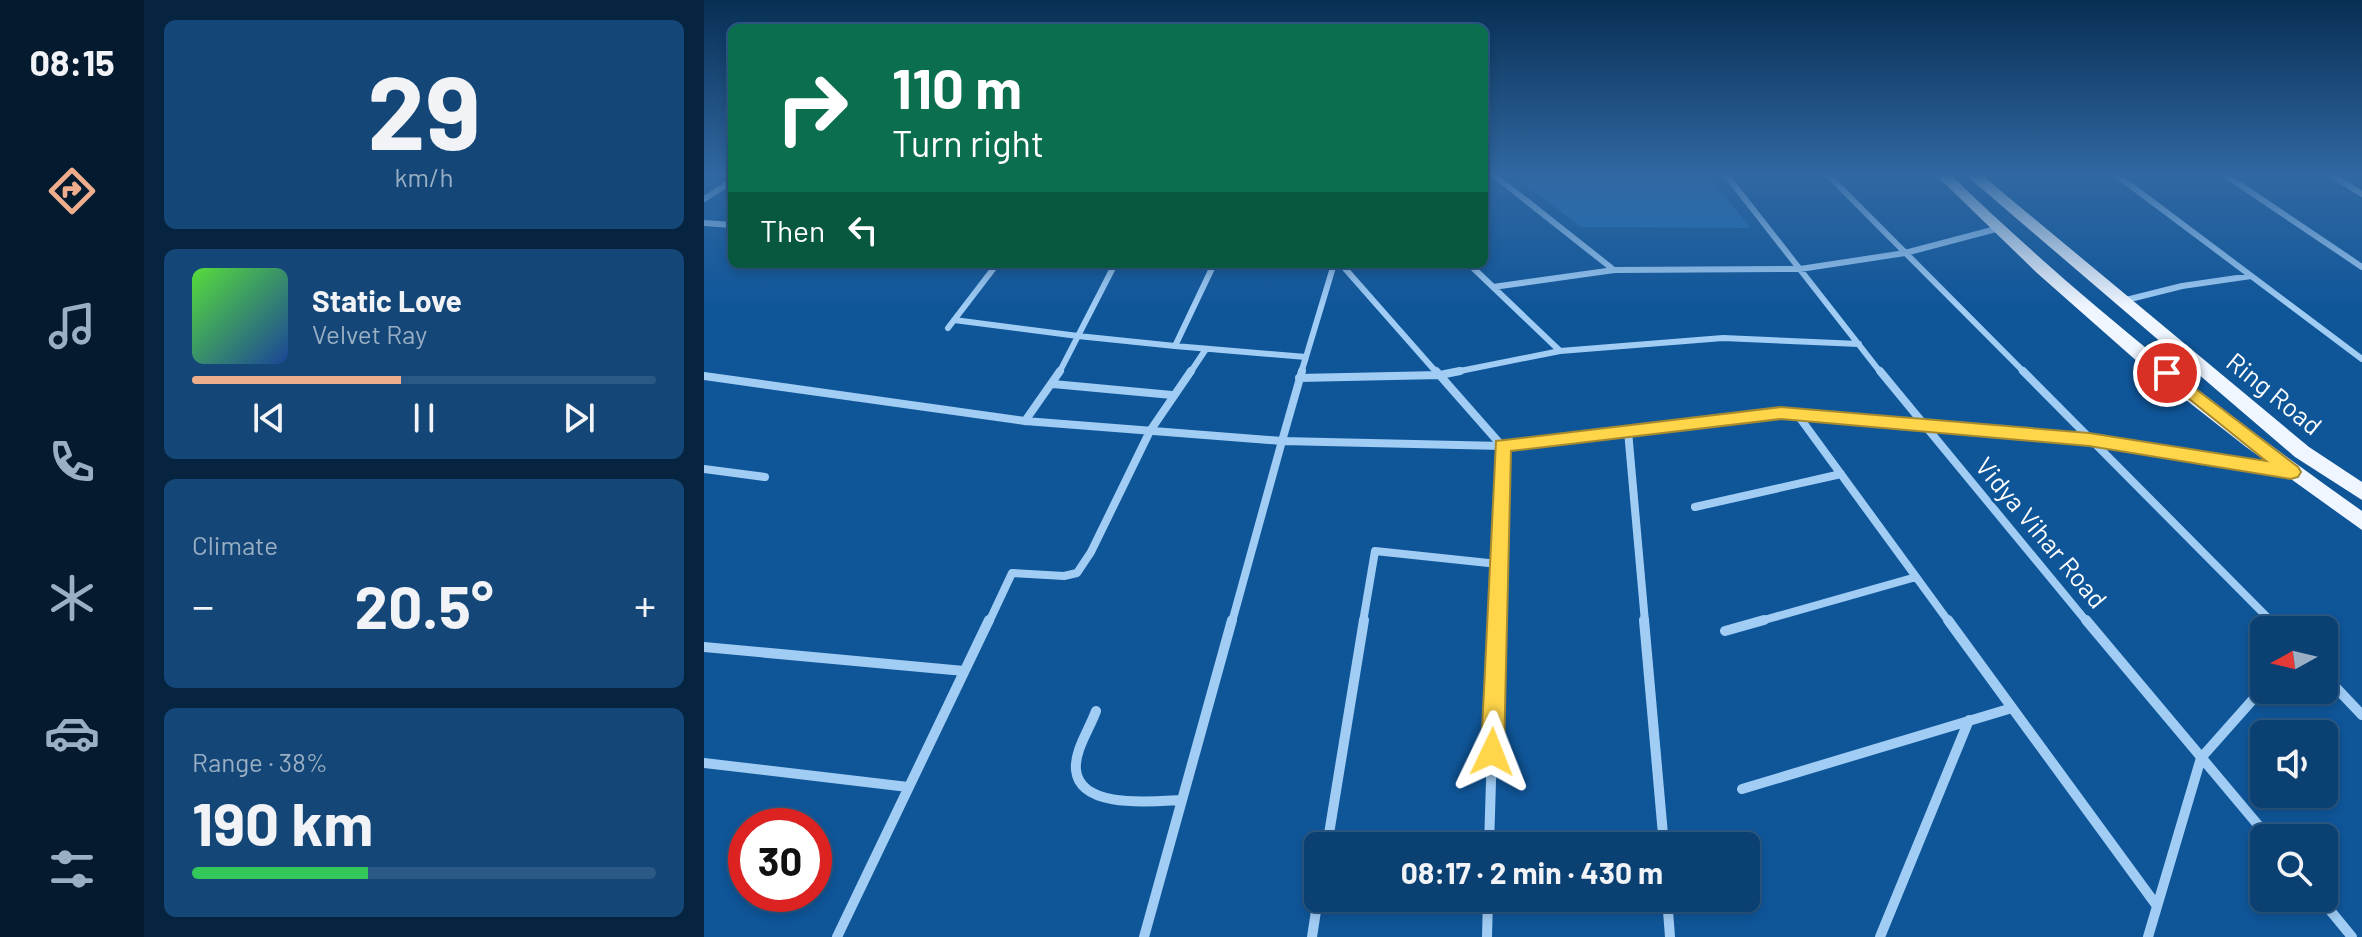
<!DOCTYPE html>
<html lang="en">
<head>
<meta charset="utf-8">
<style>
	:root { --surface:#0b4073; --page:#144778; --text:#f1f3f6; --muted:#9aafc4; --line:#2b5985; --accent:#eead8d }
	body { margin:0; font-family:Barlow,sans-serif; background:var(--page); color:var(--text); height:100vh; display:flex; flex-direction:column; font-size:30px; white-space:nowrap }
	* { box-sizing:border-box; margin:0 }
	p { font-size:26px; color:var(--muted) }
	.icon { flex:none; width:44px; height:44px; fill:none; stroke:currentColor; stroke-width:2; stroke-linecap:round; stroke-linejoin:round }
	.map { position:relative; flex:1; overflow:hidden }
	.details { display:flex; flex-direction:column; gap:20px; padding:20px; background:#06233f; width:560px }
	.details>* { flex:none }
	.hud { position:absolute; left:24px; top:24px; width:760px; height:244px; border-radius:12px; box-shadow:0 4px 12px #0003,0 0 0 2px var(--line); background:#0b6e4f; color:#fff; overflow:hidden }
	.needle { width:52px; rotate:262deg }
	.buttons { position:absolute; left:1546px; top:616px; display:grid; gap:16px }
	.buttons a { display:grid; place-items:center; width:88px; height:88px; border-radius:12px; background:var(--surface); box-shadow:0 4px 12px #0003,0 0 0 2px var(--line); font-size:40px }
	.speed { position:absolute; left:24px; top:808px; display:flex; gap:16px; font-size:40px; font-weight:700; text-align:center }
	.speed>* { display:grid; place-content:center; width:104px; height:104px; border-radius:50%; background:var(--surface); box-shadow:0 4px 12px #0003,0 0 0 2px var(--line); line-height:1 }
	.speed .limit { border:12px solid #d22; background:#fff; color:#111 }
	.pin { position:absolute; display:grid; place-items:center; width:68px; height:68px; color:#fff; margin:-34px; border:4px solid #fff; border-radius:50%; box-shadow:0 2px 8px #0007 }
	.me { position:absolute; width:88px; margin:-44px; rotate:2deg; stroke-linejoin:round; filter:drop-shadow(0 0 6px #0008) }
	.turn { display:flex; align-items:center; gap:28px; height:168px; padding:0 32px; font-size:36px }
	.turn .icon { width:104px; height:104px; stroke-width:2.5 }
	.turn b { display:block; font-size:56px; line-height:68px }
	.then { display:flex; align-items:center; height:76px; padding:0 32px; background:#0003; gap:16px; font-size:30px }
	.big { font-size:60px; font-weight:700; line-height:1.1 }
	.details .widget { flex:1; display:flex; flex-direction:column; justify-content:center; gap:12px; min-width:0; padding:0 28px; border-radius:12px; background:var(--page) }
	.details .dial { align-items:center; gap:0 }
	.dial b { font-size:104px; line-height:1 }
	.song { display:flex; align-items:center; gap:24px }
	.cover { width:96px; height:96px; border-radius:12px; background:linear-gradient(135deg,hsl(110 70% 55%),hsl(220 70% 35%)) }
	.played { height:8px; border-radius:4px; background:linear-gradient(90deg,var(--accent) 45%,var(--line) 45%) }
	.keys { display:flex; justify-content:space-around; direction:ltr }
	.heat { display:flex; justify-content:space-between; align-items:center; font-size:44px; direction:ltr }
	.charge { height:12px; border-radius:6px; background:linear-gradient(90deg,#34c759 38%,var(--line) 0) }
	.trip { position:absolute; left:600px; top:832px; width:456px; height:80px; border-radius:12px; background:var(--surface); box-shadow:0 4px 12px #0003,0 0 0 2px var(--line); font-weight:700; line-height:80px; text-align:center }
	main { display:flex; flex:1; min-height:0 }
	.tab-bar { display:flex; flex-direction:column; width:144px; justify-content:space-around; align-items:center; background:#041a2e; color:var(--muted) }
	.tab-bar .icon { width:56px; height:56px }
	.tab-bar .selected { color:var(--accent) }
	.tab-bar b { font-size:36px; color:var(--text) }
	.map>svg:first-child { display:block }
	.green { fill:#1e6eb7 }
	.lines { fill:none; stroke-linecap:round; stroke-linejoin:round }
	.minor-far2 { stroke:#a1cdf5; stroke-width:6 }
	.minor-far1 { stroke:#a1cdf5; stroke-width:8 }
	.minor { stroke:#a1cdf5; stroke-width:10 }
	.primary { fill:#eff6ff; fill-rule:evenodd }
	.route { fill:#ffd54a; stroke:#a68a30; stroke-width:2 }
	.labels { text-anchor:middle; stroke-width:6; stroke-linejoin:round; paint-order:stroke }
	.street-label { font-size:26px; fill:#fff; stroke:#0f5699 }
</style>
</head>
<body>
<main>
<nav class="tab-bar">
<b>08:15</b>
<svg class="icon selected" aria-label="directions" viewBox="0 0 24 24"><path d="M12 3l9 9-9 9-9-9zM9 14v-3h6M13 9l2 2-2 2"/></svg>
<svg class="icon" aria-label="music" viewBox="0 0 24 24"><path d="M9 18V5l10-2v13"/><circle cx="6" cy="18" r="3"/><circle cx="16" cy="16" r="3"/></svg>
<svg class="icon" aria-label="phone" viewBox="0 0 24 24"><path d="M5 4h4l2 5-3 2q2 4 5 5l2-3 5 2v4C11 20 4 13 5 4z"/></svg>
<svg class="icon" aria-label="climate" viewBox="0 0 24 24"><path d="M12 3v18M4 7l16 10M4 17L20 7"/></svg>
<svg class="icon" aria-label="car" viewBox="0 0 24 24"><path d="M5 17H2v-5l4-1 3-4h7l3 4 3 1v5h-3M9 17h6M6 11h13"/><circle cx="7" cy="17" r="2"/><circle cx="17" cy="17" r="2"/></svg>
<svg class="icon" aria-label="filters" viewBox="0 0 24 24"><path d="M4 7h16M4 17h16"/><circle cx="9" cy="7" r="2"/><circle cx="15" cy="17" r="2"/></svg>
</nav>
<section class="details">
<div class="widget dial"><b>29</b><p>km/h</p></div>
<div class="widget">
<div class="song"><i class="cover"></i><div><b>Static Love</b><p>Velvet Ray</p></div></div>
<div class="played"></div>
<div class="keys"><svg class="icon" aria-label="previous" viewBox="0 0 24 24"><path d="M18 5L8 12l10 7zM5 5v14"/></svg><svg class="icon" aria-label="pause" viewBox="0 0 24 24"><path d="M8 5v14M16 5v14"/></svg><svg class="icon" aria-label="next" viewBox="0 0 24 24"><path d="M6 5l10 7-10 7zM19 5v14"/></svg></div>
</div>
<div class="widget"><p>Climate</p>
<div class="heat"><a>−</a><b class="big">20.5°</b><a>+</a></div>
</div>
<div class="widget"><p>Range · 38%</p><b class="big">190 km</b><div class="charge"></div></div>
</section>
<div class="map">
<svg width="1658" height="937" viewBox="0 0 1658 937">
	<rect width="100%" height="100%" fill="#0f5699"/>
	<path class="green" d="M 809,176 L 1004,176 L 1047,228 L 877,227 Z"/>
	<g class="lines">
		<path class="minor-far2" d="M 791,176 L 910,270
			M 1023,176 L 1177,373
			M 1125,176 L 1321,373
			M 1414,176 L 1658,359
			M 1523,176 L 1658,267
			M 1629,176 L 1658,194
			M 0,199 L 28,181
			M 0,223 L 28,225
			M 411,264 L 374,336 L 471,346
			M 510,264 L 471,346 L 602,357 L 597,373
			M 637,264 L 733,373
			M 765,264 L 856,351
			M 789,287 L 910,270 L 1096,269 L 1201,253 L 1292,229
			M 1418,301 L 1478,286 L 1547,276
			M 250,320 L 374,336 L 355,373
			M 244,328 L 293,264
			M 602,357 L 630,264
			M 486,373 L 502,349
			M 746,373 L 856,351 L 1019,338 L 1155,344"/>
		<path class="minor-far1" d="M 732,371 L 798,446 L 792,622
			M 1176,371 L 1383,622
			M 1319,371 L 1568,622
			M 0,376 L 321,421 L 578,441 L 598,371
			M 595,378 L 736,375 L 756,371
			M 349,384 L 468,395
			M 1093,414 L 1245,622
			M 321,421 L 356,371
			M 924,431 L 941,622
			M 0,469 L 61,477
			M 991,507 L 1137,474
			M 285,622 L 308,573 L 360,576 L 373,573 L 387,552 L 446,431 L 487,371
			M 528,622 L 578,441 L 798,446 L 1077,413 L 1385,440 L 1583,471
			M 659,622 L 671,551 L 794,564
			M 1053,622 L 1212,577"/>
		<path class="minor" d="M 940,620 L 960,846
			M 1244,620 L 1453,906
			M 1382,620 L 1565,838
			M 1566,620 L 1576,630
			M 1021,631 L 1060,620
			M 0,647 L 260,671
			M 1620,675 L 1658,715
			M 392,711 C 386,728 370,751 372,770 C 376,810 450,801 477,800
			M 0,763 L 204,787
			M 1038,789 L 1308,708
			M 623,846 L 660,620
			M 785,846 L 792,620
			M 963,898 L 966,937
			M 1616,898 L 1648,937
			M 133,937 L 285,620
			M 440,937 L 528,620
			M 608,937 L 614,898
			M 783,937 L 784,898
			M 1176,937 L 1265,720
			M 1444,937 L 1497,758 L 1560,687"/>
		<path class="primary" d="M 1233,176 L 1248,176 C 1376,300 1513,409 1658,511 L 1658,530 L 1542,447 L 1435,363 L 1333,273 Z
			M 1263,176 L 1279,176 L 1605,447 L 1658,482 L 1658,500 L 1591,457 Z"/>
	</g>
	<linearGradient id="sky" x2="0" y2="1"><stop stop-color="#082f54"/><stop offset="0.57" stop-color="#3168a2"/><stop offset="1" stop-color="#3168a2" stop-opacity="0"/></linearGradient>
	<rect width="1658" height="307" fill="url(#sky)"/>
	<path class="route" d="M 1463,367 L 1594,467 L 1597,472 L 1594,477 L 1587,479 L 1385,446 L 1077,419 L 807,451 L 800,752 L 797,760 L 788,763 L 780,760 L 777,752 L 792,441 L 1077,407 L 1385,433 L 1562,461 L 1458,377 L 1455,373 L 1458,369 Z"/>
	<g class="labels">
		<g class="street-label">
			<text transform="translate(1570 394) rotate(39)" y="9">Ring Road</text>
			<text transform="translate(1337 533) rotate(50)" y="9">Vidya Vihar Road</text>
		</g>
	</g>
</svg>
<div class="buttons">
<a><svg class="needle" viewBox="-14 -14 28 28"><path d="M0-13l5 13h-10z" fill="#e53935"/><path d="M0 13l5-13h-10z" fill="#9aafc4"/></svg></a>
<a><svg class="icon" aria-label="sound" viewBox="0 0 24 24"><path d="M4 9h4l5-4v14l-5-4H4zM17 9q2 3 0 6"/></svg></a>
<a><svg class="icon" aria-label="search" viewBox="0 0 24 24"><circle cx="10" cy="10" r="6"/><path d="M15 15l6 6"/></svg></a>
</div>
<div class="speed"><div class="limit">30</div></div>
<div class="pin" style="left:1463px;top:373px;background:#d93025"><svg class="icon" aria-label="arrive" viewBox="0 0 24 24"><path d="M6 21V4h12l-3 4 3 4H6"/></svg></div>
<svg class="me" style="left:788px;top:752px" viewBox="-20 -20 40 40"><path d="M0-17L14 15 0 8-14 15z" fill="#ffd54a" stroke="#fff" stroke-width="4"/></svg>
<div class="trip">08:17 · 2 min · 430 m</div>
<div class="hud">
<div class="turn"><svg class="icon" aria-label="right" viewBox="0 0 24 24"><path d="M7 20v-9h11M14 6l5 5-5 5"/></svg><div><b>110 m</b>Turn right</div></div>
<div class="then">Then<svg class="icon" aria-label="left" viewBox="0 0 24 24"><path d="M17 20v-9H6M10 6l-5 5 5 5"/></svg></div>
</div>
</div>
</main>
</body>
</html>
